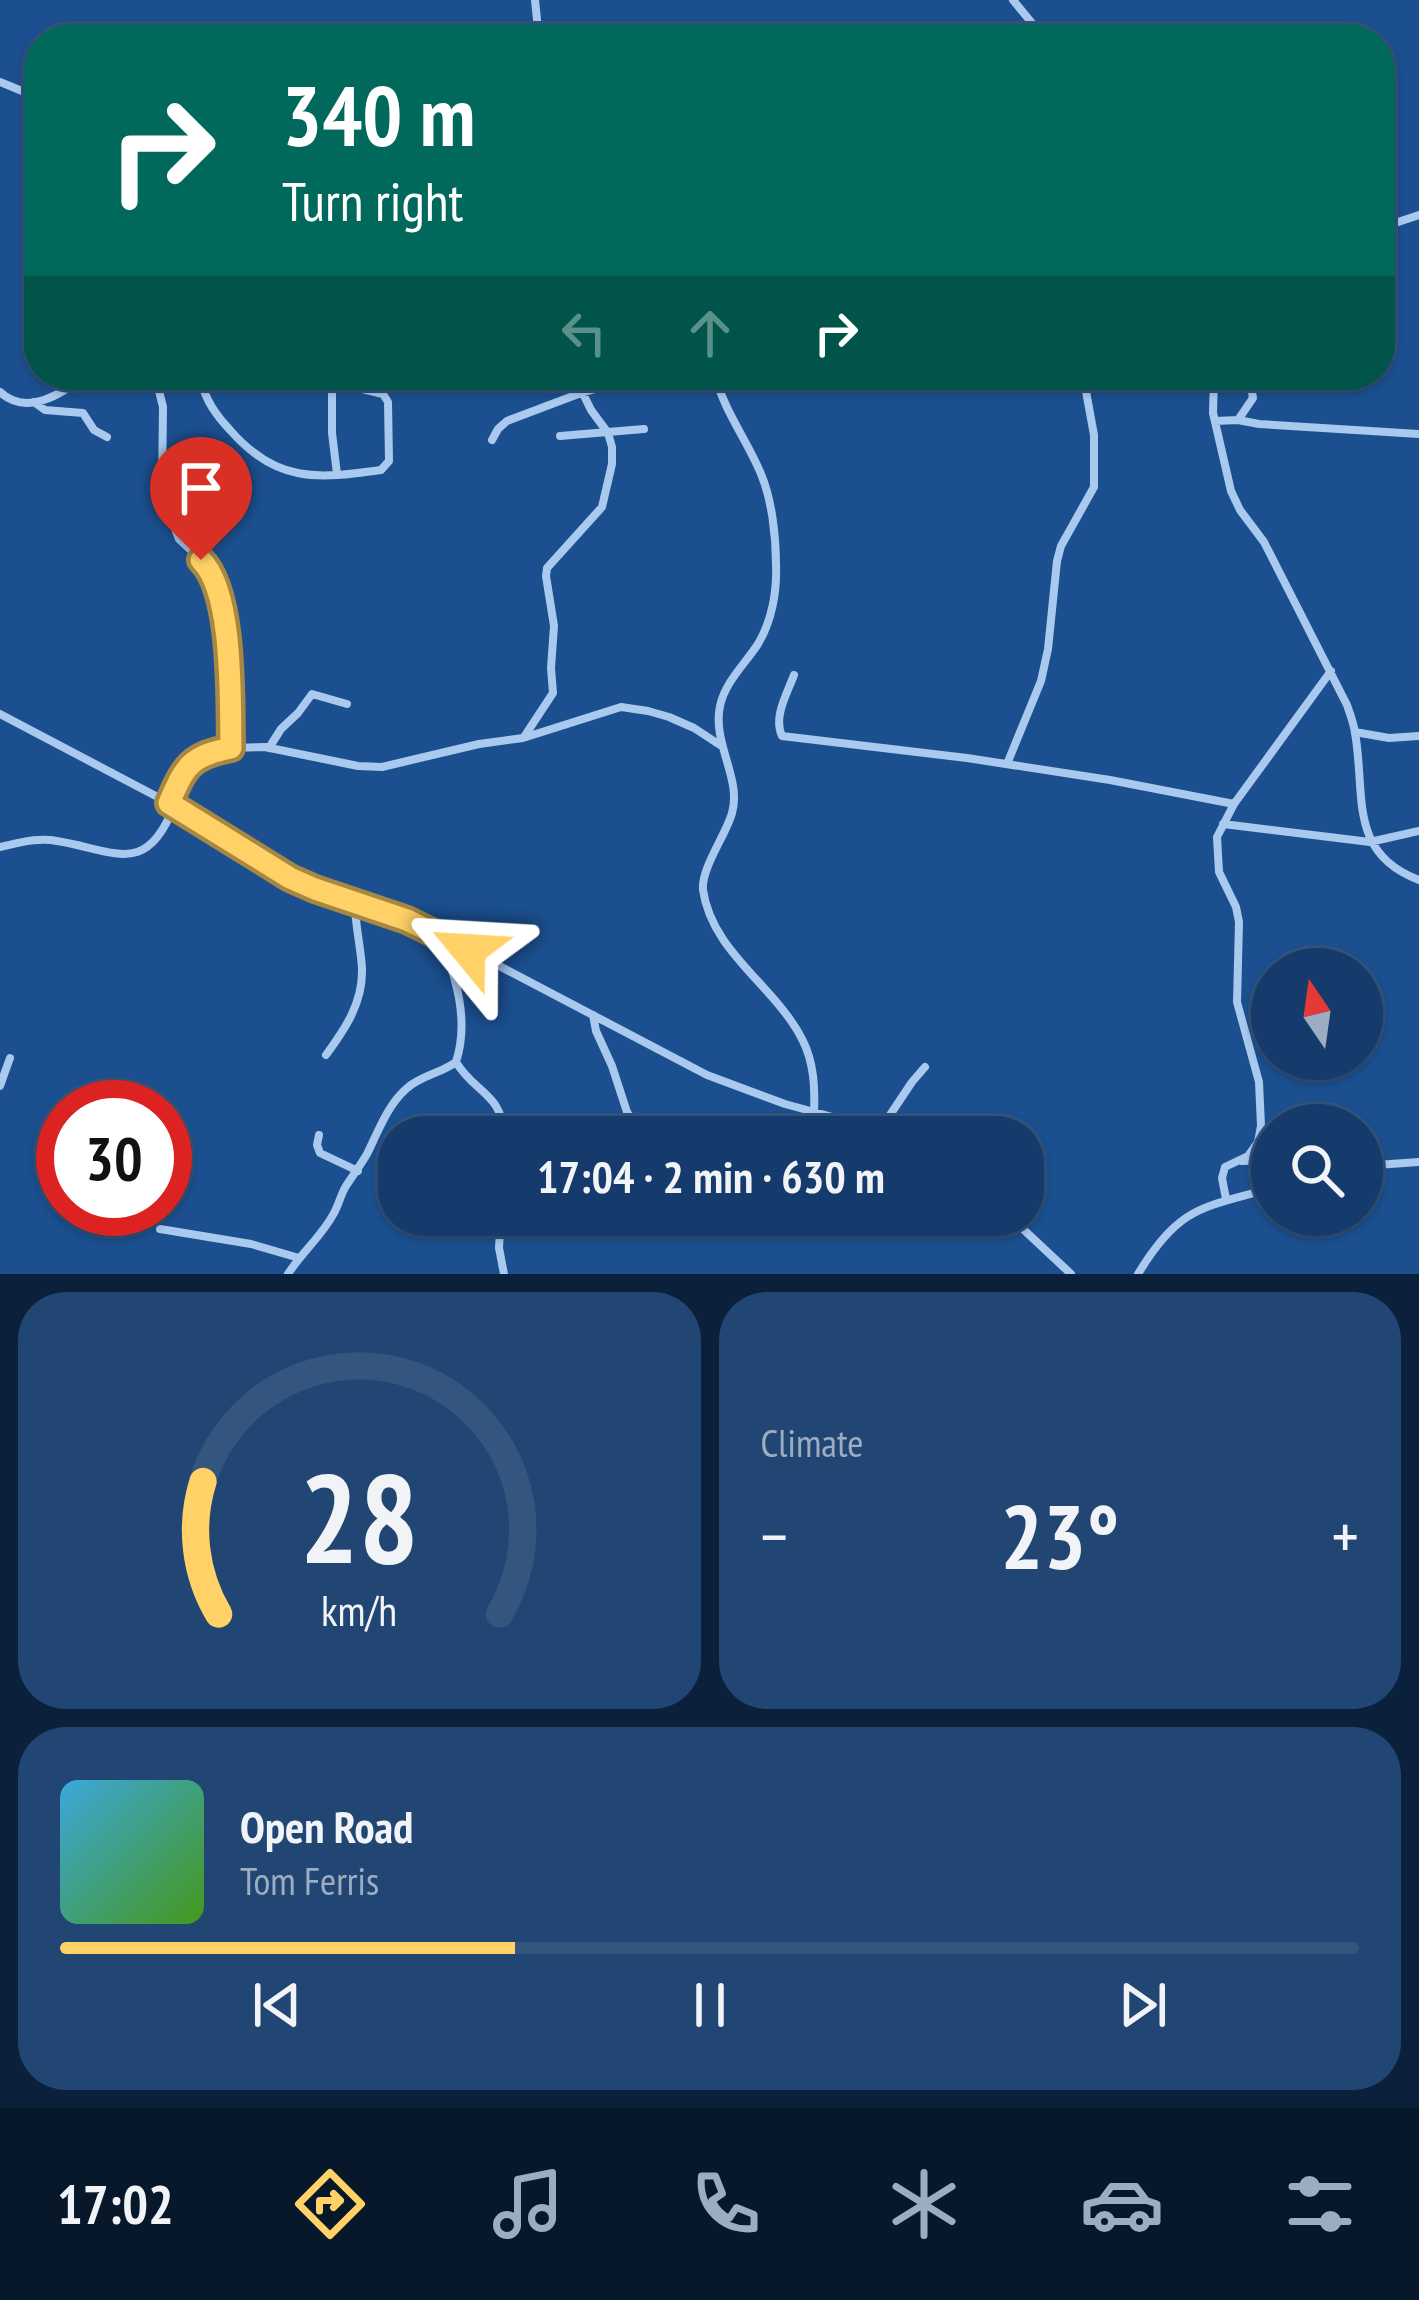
<!DOCTYPE html>
<html lang="en">
<head>
<meta charset="utf-8">
<style>
	:root { --surface:#143b6b; --page:#214673; --text:#f1f3f6; --muted:#9dadc1; --line:#33557e; --accent:#ffd166 }
	body { margin:0; font-family:"PT Sans Narrow",sans-serif; background:var(--page); color:var(--text); height:100vh; display:flex; flex-direction:column; font-size:45px; white-space:nowrap }
	* { box-sizing:border-box; margin:0 }
	p { font-size:39px; color:var(--muted) }
	.icon { flex:none; width:66px; height:66px; fill:none; stroke:currentColor; stroke-width:2; stroke-linecap:round; stroke-linejoin:round }
	.map { position:relative; height:1274px; overflow:hidden }
	.side { display:flex; flex-direction:column; gap:18px; padding:18px; background:#0b203b; flex:1 }
	.side>* { flex:none }
	.banner { position:absolute; left:24px; top:24px; width:1371px; height:366px; border-radius:48px; box-shadow:0 3px 9px #0004,0 0 0 3px var(--line); background:#00695c; color:#fff; overflow:hidden }
	.needle { width:78px; rotate:347deg }
	.fabs { position:absolute; left:1251px; top:948px; display:grid; gap:24px }
	.fabs a { display:grid; place-items:center; width:132px; height:132px; border-radius:50%; background:var(--surface); box-shadow:0 3px 9px #0004,0 0 0 3px var(--line); font-size:60px }
	.speed { position:absolute; left:36px; top:1080px; display:flex; gap:24px; font-size:60px; font-weight:700; text-align:center }
	.speed>* { display:grid; place-content:center; width:156px; height:156px; border-radius:50%; background:var(--surface); box-shadow:0 3px 9px #0004,0 0 0 3px var(--line); line-height:1 }
	.speed .limit { border:18px solid #d22; background:#fff; color:#111 }
	.pin { position:absolute; display:grid; place-items:center; width:102px; height:102px; color:#fff; margin:-123px -51px; border-radius:50% 50% 50% 0; rotate:-45deg; box-shadow:0 0 12px #0007 }
	.pin .icon { rotate:45deg }
	.me { position:absolute; width:132px; margin:-66px; rotate:297deg; stroke-linejoin:round; filter:drop-shadow(0 0 9px #0008) }
	.turn { display:flex; align-items:center; gap:42px; height:252px; padding:0 60px; font-size:54px }
	.turn .icon { width:156px; height:156px; stroke-width:2.5 }
	.turn b { display:block; font-size:84px; line-height:102px }
	.lanes { display:flex; align-items:center; height:114px; padding:0 60px; background:#0003; justify-content:center; gap:60px; direction:ltr }
	.lanes .off { opacity:.35 }
	.big { font-size:90px; font-weight:700; line-height:1.1 }
	.side .card { flex:1; display:flex; flex-direction:column; justify-content:center; gap:18px; min-width:0; padding:0 42px; border-radius:48px; background:var(--page) }
	.side .dial { align-items:center; gap:0 }
	.dial svg { height:312px; overflow:visible; fill:none; stroke:var(--line); stroke-width:7; stroke-linecap:round; text-anchor:middle }
	.dial text { fill:var(--text); stroke:none }
	.song { display:flex; align-items:center; gap:36px }
	.cover { width:144px; height:144px; border-radius:18px; background:linear-gradient(135deg,hsl(200 70% 55%),hsl(100 70% 35%)) }
	.played { height:12px; border-radius:6px; background:linear-gradient(90deg,var(--accent) 35%,var(--line) 35%) }
	.keys { display:flex; justify-content:space-around; direction:ltr }
	.heat { display:flex; justify-content:space-between; align-items:center; font-size:66px; direction:ltr }
	.side .tiles { flex:1; display:grid; gap:18px; grid-template-columns:1fr 1fr }
	.card:last-child { grid-column:span 2 }
	.trip { position:absolute; left:378px; top:1116px; width:666px; height:120px; border-radius:48px; background:var(--surface); box-shadow:0 3px 9px #0004,0 0 0 3px var(--line); font-weight:700; line-height:120px; text-align:center }
	.tabs { display:flex; height:192px; justify-content:space-around; align-items:center; background:#08182b; color:var(--muted) }
	.tabs .icon { width:84px; height:84px }
	.tabs .active { color:var(--accent) }
	.tabs b { font-size:54px; color:var(--text) }
	.map>svg:first-child { display:block }
	.lines { fill:none; stroke-linecap:round; stroke-linejoin:round }
	.minor { stroke:#a9c9ee; stroke-width:8 }
	.route-casing { stroke:#a68842; stroke-width:30 }
	.route { stroke:#ffd166; stroke-width:21 }
</style>
</head>
<body>
<div class="map">
<svg width="1419" height="1274" viewBox="0 0 1419 1274">
	<rect width="100%" height="100%" fill="#1b4f8f"/>
	<g class="lines">
		<path class="minor" d="M 535,0 L 539,39
			M 1013,0 L 1045,39
			M 0,82 L 39,98
			M 1380,228 L 1419,215
			M 155,375 L 163,407 L 162,488 L 165,503 L 179,539 L 209,567 L 228,640 L 231,748
			M 162,375 L 211,382 L 358,388 L 383,394 L 388,402 L 389,461 L 381,470 C 317,479 276,483 230,430 C 216,415 206,401 201,381
			M 715,375 C 724,411 747,440 761,474 C 772,500 776,537 776,565 C 777,591 772,621 758,644 C 745,664 725,682 720,706 C 712,743 742,779 732,813 C 726,835 701,868 703,890 C 712,953 777,987 803,1041 C 814,1063 815,1088 814,1113
			M 1214,375 L 1213,413 L 1231,491 L 1240,510 L 1264,542 L 1347,705 C 1350,714 1354,724 1355,733 C 1366,793 1347,853 1419,880
			M 332,386 L 332,433 L 337,474
			M 0,392 C 26,417 62,394 86,375
			M 34,402 L 45,410 L 83,413 L 94,430 L 107,437
			M 1238,420 L 1253,398 L 1249,375
			M 1215,421 L 1238,420 L 1259,424 L 1419,434
			M 560,436 L 644,429
			M 492,440 L 498,429 L 507,421 L 581,393 L 632,379
			M 794,675 C 787,694 773,717 782,736 L 967,758 L 1110,780 L 1234,804
			M 0,714 L 169,803 L 290,878 L 315,889 L 425,927 L 707,1075 L 785,1104 L 880,1130 L 897,1137
			M 1355,732 L 1389,738 L 1419,736
			M 524,737 L 553,693 L 551,668 L 554,626 L 546,576 L 547,568 L 602,507 L 612,464 L 612,447 L 608,433 L 591,410 L 574,375
			M 269,748 L 281,729 L 298,713 L 312,694 L 347,704
			M 1007,764 L 1041,681 L 1048,649 L 1057,561 L 1061,546 L 1094,487 L 1094,435 L 1083,375
			M 169,803 L 189,764 L 212,752 L 231,748 L 265,747 L 358,766 L 382,767 L 479,744 L 523,738 L 621,707 L 648,711 L 669,717 L 694,728 L 720,745
			M 1223,824 L 1370,842 L 1419,831
			M 0,847 C 19,843 38,837 57,841 C 114,850 146,878 174,806
			M 593,1015 L 596,1031 L 612,1066 L 627,1112 L 644,1137
			M 326,1055 C 345,1029 363,1003 362,969 C 361,947 355,926 355,903
			M 456,1062 C 475,1094 503,1093 504,1137
			M 0,1086 L 10,1058
			M 880,1130 L 912,1082 L 925,1067
			M 319,1135 L 317,1145 L 320,1153 L 358,1171
			M 1242,1161 L 1272,1160
			M 1362,1166 L 1419,1162
			M 1226,1199 L 1222,1178 L 1225,1167 L 1248,1156 L 1258,1142 L 1261,1126 L 1259,1082 L 1237,1002 L 1239,922 L 1236,907 L 1219,872 L 1217,837 L 1234,804 L 1331,671
			M 501,1215 L 499,1248 L 504,1274
			M 1008,1215 L 1071,1274
			M 160,1229 L 251,1244 L 299,1258
			M 288,1274 C 302,1252 322,1236 334,1213 C 339,1204 341,1194 346,1186 C 353,1175 360,1166 367,1154 C 378,1132 387,1106 406,1089 C 421,1075 440,1074 456,1062 C 470,1019 455,977 441,936
			M 1138,1274 C 1179,1206 1202,1208 1272,1188"/>
	</g>
	<g class="lines">
		<defs>
			<path id="route" d="M 201,560 C 234,592 230,702 231,748 C 190,756 185,766 169,803 L 290,878 L 315,889 L 407,920 L 468,950"/>
		</defs>
		<use href="#route" class="route-casing"/>
		<use href="#route" class="route"/>
	</g>
</svg>
<div class="fabs">
<a><svg class="needle" viewBox="-14 -14 28 28"><path d="M0-13l5 13h-10z" fill="#e53935"/><path d="M0 13l5-13h-10z" fill="#9dadc1"/></svg></a>
<a><svg class="icon" aria-label="search" viewBox="0 0 24 24"><circle cx="10" cy="10" r="6"/><path d="M15 15l6 6"/></svg></a>
</div>
<div class="speed"><div class="limit">30</div></div>
<div class="pin" style="left:201px;top:560px;background:#d93025"><svg class="icon" aria-label="arrive" viewBox="0 0 24 24"><path d="M6 21V4h12l-3 4 3 4H6"/></svg></div>
<svg class="me" style="left:468px;top:950px" viewBox="-20 -20 40 40"><path d="M0-17L14 15 0 8-14 15z" fill="#ffd166" stroke="#fff" stroke-width="4"/></svg>
<div class="trip">17:04 · 2 min · 630 m</div>
<div class="banner">
<div class="turn"><svg class="icon" aria-label="right" viewBox="0 0 24 24"><path d="M7 20v-9h11M14 6l5 5-5 5"/></svg><div><b>340 m</b>Turn right</div></div>
<div class="lanes"><svg class="icon off" aria-label="left" viewBox="0 0 24 24"><path d="M17 20v-9H6M10 6l-5 5 5 5"/></svg><svg class="icon off" aria-label="ahead" viewBox="0 0 24 24"><path d="M12 20V5M6 11l6-6 6 6"/></svg><svg class="icon" aria-label="right" viewBox="0 0 24 24"><path d="M7 20v-9h11M14 6l5 5-5 5"/></svg></div>
</div>
</div>
<section class="side">
<div class="tiles">
<div class="card dial"><svg viewBox="0 0 100 80">
<path d="M14 69A42 42 0 1 1 86 69"/>
<path d="M14 69A42 42 0 0 1 10 35" stroke="#ffd166"/>
<text x="50" y="56" font-size="32" font-weight="700">28</text>
<text x="50" y="72" font-size="11">km/h</text>
</svg></div>
<div class="card"><p>Climate</p>
<div class="heat"><a>−</a><b class="big">23°</b><a>+</a></div>
</div>
<div class="card">
<div class="song"><i class="cover"></i><div><b>Open Road</b><p>Tom Ferris</p></div></div>
<div class="played"></div>
<div class="keys"><svg class="icon" aria-label="previous" viewBox="0 0 24 24"><path d="M18 5L8 12l10 7zM5 5v14"/></svg><svg class="icon" aria-label="pause" viewBox="0 0 24 24"><path d="M8 5v14M16 5v14"/></svg><svg class="icon" aria-label="next" viewBox="0 0 24 24"><path d="M6 5l10 7-10 7zM19 5v14"/></svg></div>
</div>
</div>
</section>
<nav class="tabs">
<b>17:02</b>
<svg class="icon active" aria-label="directions" viewBox="0 0 24 24"><path d="M12 3l9 9-9 9-9-9zM9 14v-3h6M13 9l2 2-2 2"/></svg>
<svg class="icon" aria-label="music" viewBox="0 0 24 24"><path d="M9 18V5l10-2v13"/><circle cx="6" cy="18" r="3"/><circle cx="16" cy="16" r="3"/></svg>
<svg class="icon" aria-label="phone" viewBox="0 0 24 24"><path d="M5 4h4l2 5-3 2q2 4 5 5l2-3 5 2v4C11 20 4 13 5 4z"/></svg>
<svg class="icon" aria-label="climate" viewBox="0 0 24 24"><path d="M12 3v18M4 7l16 10M4 17L20 7"/></svg>
<svg class="icon" aria-label="car" viewBox="0 0 24 24"><path d="M5 17H2v-5l4-1 3-4h7l3 4 3 1v5h-3M9 17h6M6 11h13"/><circle cx="7" cy="17" r="2"/><circle cx="17" cy="17" r="2"/></svg>
<svg class="icon" aria-label="filters" viewBox="0 0 24 24"><path d="M4 7h16M4 17h16"/><circle cx="9" cy="7" r="2"/><circle cx="15" cy="17" r="2"/></svg>
</nav>
</body>
</html>
